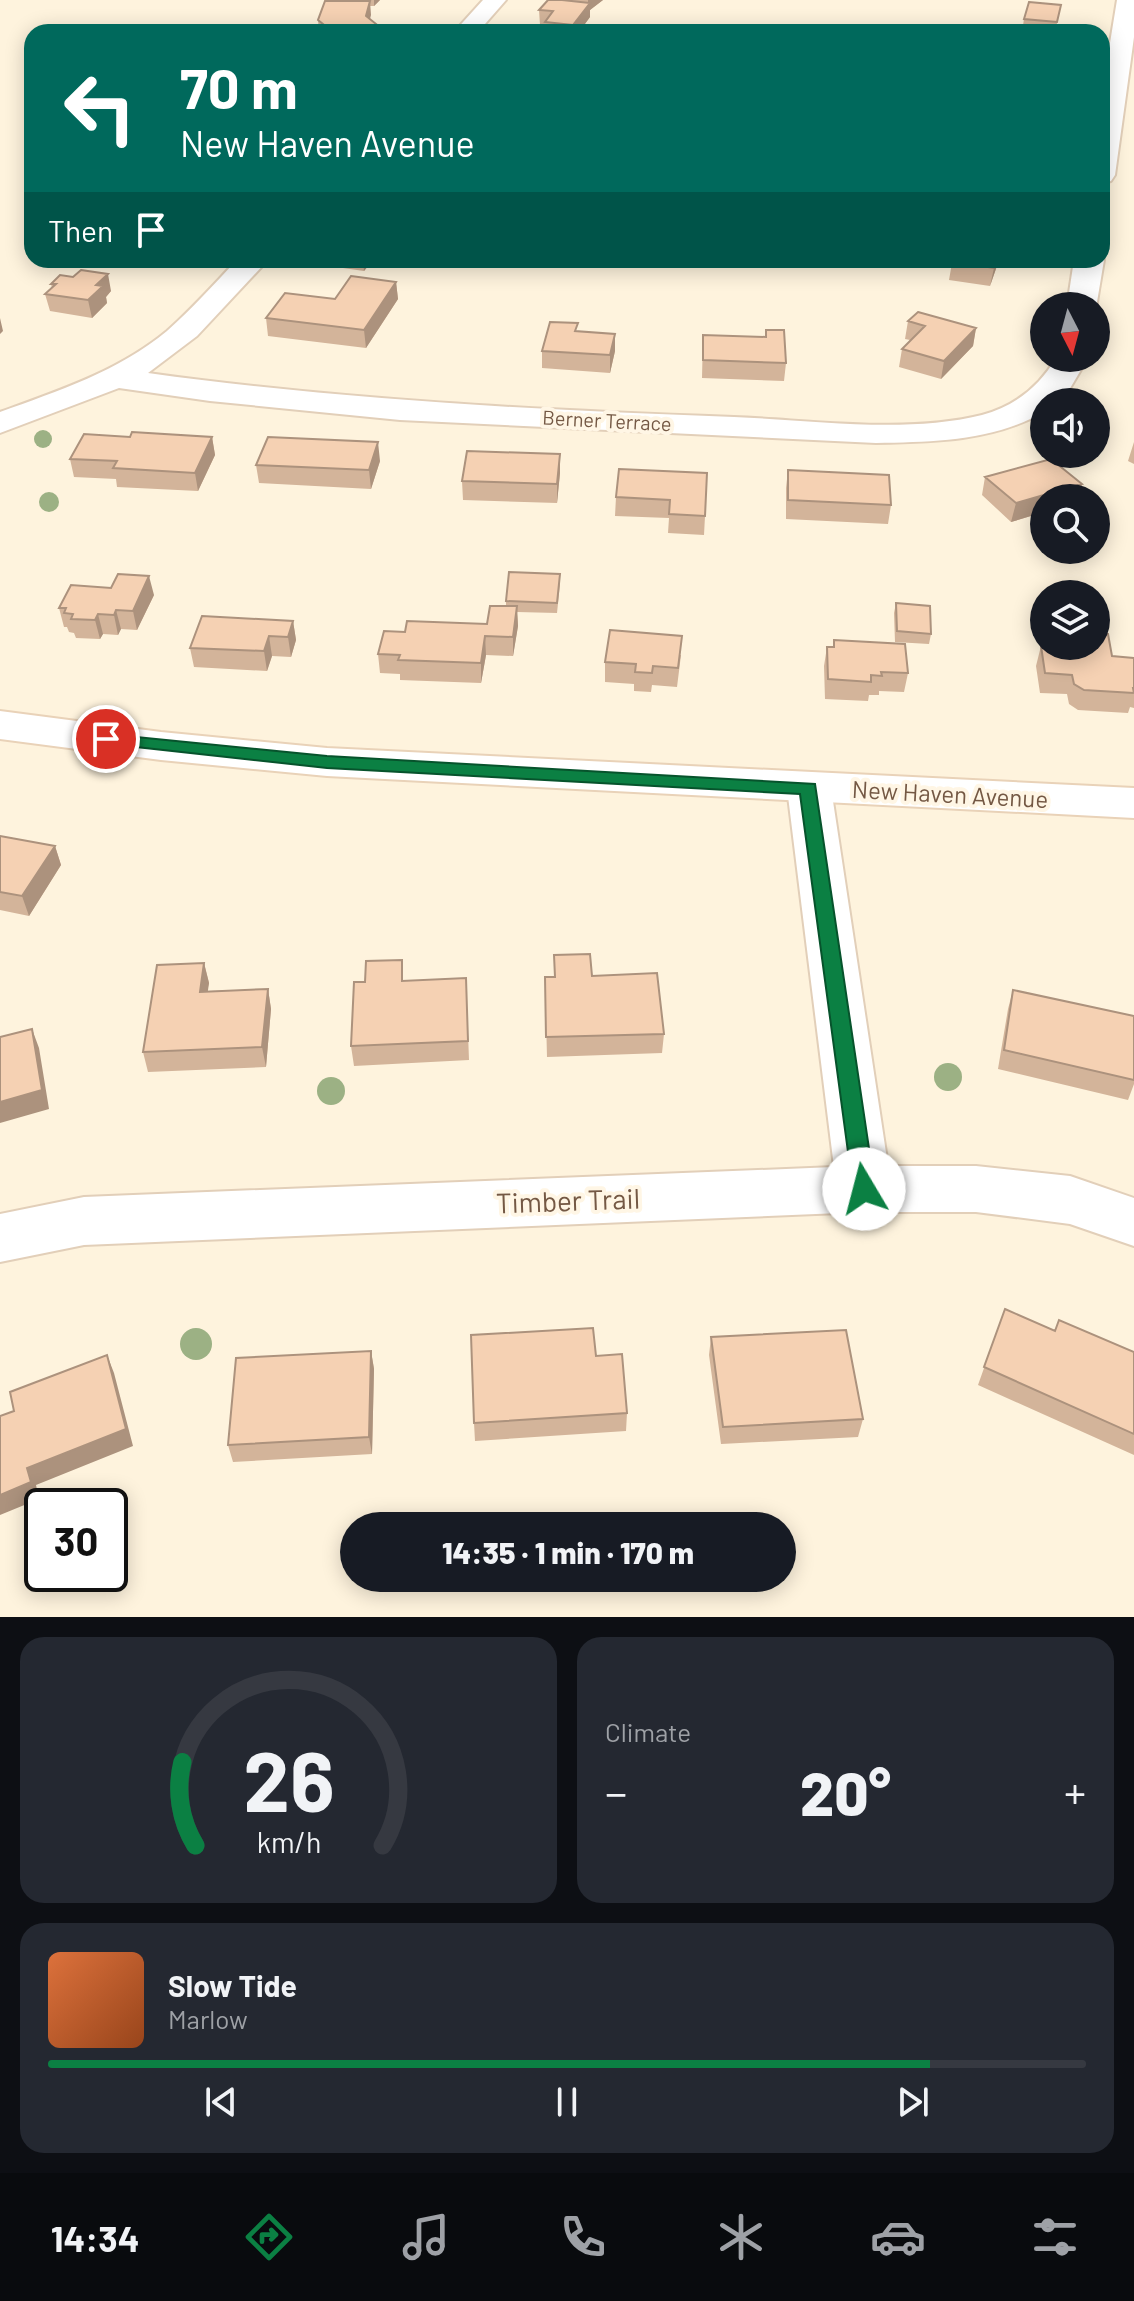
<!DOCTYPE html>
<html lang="en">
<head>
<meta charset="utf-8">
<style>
	:root { --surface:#171b24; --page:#242831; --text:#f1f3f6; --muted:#9ea1a6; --line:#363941; --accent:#0b8043 }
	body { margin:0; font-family:Barlow,sans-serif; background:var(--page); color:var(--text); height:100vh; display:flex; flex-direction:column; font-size:30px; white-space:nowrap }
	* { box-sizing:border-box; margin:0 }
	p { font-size:26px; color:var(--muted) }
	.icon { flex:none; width:44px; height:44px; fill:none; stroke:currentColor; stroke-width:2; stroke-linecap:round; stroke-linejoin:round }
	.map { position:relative; height:1617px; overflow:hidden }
	.drawer { display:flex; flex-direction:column; gap:20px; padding:20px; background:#0d0f14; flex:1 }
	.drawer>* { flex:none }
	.hud { position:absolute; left:24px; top:24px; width:1086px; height:244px; border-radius:24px; box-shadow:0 4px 20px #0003; background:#00695c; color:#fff; overflow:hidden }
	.needle { width:52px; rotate:174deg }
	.controls { position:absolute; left:1030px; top:292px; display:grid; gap:16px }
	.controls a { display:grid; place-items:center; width:80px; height:80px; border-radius:50%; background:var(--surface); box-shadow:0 4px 20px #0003; font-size:40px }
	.speed { position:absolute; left:24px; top:1488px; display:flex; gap:16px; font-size:40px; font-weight:700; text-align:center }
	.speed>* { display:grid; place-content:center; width:104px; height:104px; border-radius:50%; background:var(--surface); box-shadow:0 4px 20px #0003; line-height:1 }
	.speed .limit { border:4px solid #111; border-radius:12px; background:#fff; color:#111 }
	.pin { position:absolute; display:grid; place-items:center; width:68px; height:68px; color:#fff; margin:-34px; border:4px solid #fff; border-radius:50%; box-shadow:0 2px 8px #0007 }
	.me { position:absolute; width:88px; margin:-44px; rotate:352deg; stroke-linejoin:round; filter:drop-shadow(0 0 6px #0008) }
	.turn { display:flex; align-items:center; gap:28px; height:168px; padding:0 24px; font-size:36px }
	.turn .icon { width:104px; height:104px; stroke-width:2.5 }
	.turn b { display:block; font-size:56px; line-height:68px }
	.then { display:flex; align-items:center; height:76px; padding:0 24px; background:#0003; gap:16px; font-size:30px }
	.big { font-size:60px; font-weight:800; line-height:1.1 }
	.drawer .card { flex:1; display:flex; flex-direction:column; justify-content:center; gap:12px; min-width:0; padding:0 28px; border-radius:24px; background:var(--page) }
	.drawer .dial { align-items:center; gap:0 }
	.dial svg { height:208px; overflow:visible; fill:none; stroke:var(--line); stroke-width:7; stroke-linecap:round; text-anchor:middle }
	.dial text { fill:var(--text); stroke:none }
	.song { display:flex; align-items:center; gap:24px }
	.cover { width:96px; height:96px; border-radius:12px; background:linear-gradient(135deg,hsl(20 70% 55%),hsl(20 70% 35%)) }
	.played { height:8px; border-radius:4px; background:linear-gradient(90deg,var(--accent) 85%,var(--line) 85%) }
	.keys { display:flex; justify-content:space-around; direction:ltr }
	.heat { display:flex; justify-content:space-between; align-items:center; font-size:44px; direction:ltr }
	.drawer .tiles { flex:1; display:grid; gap:20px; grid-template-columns:1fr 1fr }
	.card:last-child { grid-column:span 2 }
	.trip { position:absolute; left:340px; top:1512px; width:456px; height:80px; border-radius:40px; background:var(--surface); box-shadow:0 4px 20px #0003; font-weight:800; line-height:80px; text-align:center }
	.menu { display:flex; height:128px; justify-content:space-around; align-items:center; background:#090b0e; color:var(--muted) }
	.menu .icon { width:56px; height:56px }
	.menu .active { color:var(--accent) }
	.menu b { font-size:36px; color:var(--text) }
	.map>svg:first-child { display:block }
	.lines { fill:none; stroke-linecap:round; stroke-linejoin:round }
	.street-casing { stroke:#e2cfb9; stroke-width:4 }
	.secondary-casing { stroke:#e9d2b8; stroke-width:4 }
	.street { fill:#fff; fill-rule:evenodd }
	.secondary { fill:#fff; fill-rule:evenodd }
	.tree { fill:#9cb184 }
	.wall { fill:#d3b49a }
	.shaded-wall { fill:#ac927d }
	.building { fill:#f5d1b3; stroke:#ac927d; stroke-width:2 }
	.route { fill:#0b8043; stroke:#07532c; stroke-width:2 }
	.labels { text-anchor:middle; stroke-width:8; stroke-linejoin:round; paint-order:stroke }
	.far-street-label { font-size:20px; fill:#745844; stroke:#fff6e5 }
	.street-label { font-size:24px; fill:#745844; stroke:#fff6e5 }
	.near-street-label { font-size:28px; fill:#745844; stroke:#fff6e5 }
</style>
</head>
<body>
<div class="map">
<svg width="1134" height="1617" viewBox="0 0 1134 1617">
	<rect width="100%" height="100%" fill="#fef3dd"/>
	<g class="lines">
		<defs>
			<path id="street" d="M 483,0 L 506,0 L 478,32 L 454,32 Z
				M 1117,0 L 1134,0 L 1134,37 L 1115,175 L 1111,181 L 1102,183 L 1102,92 Z
				M 1102,258 L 1104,260 L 1096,308 L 1067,306 L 1074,260 Z
				M 237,260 L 268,260 L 197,336 L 148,373 C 342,400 538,410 734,417 C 811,420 906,434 982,415 C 1015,406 1039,387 1056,358 L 1088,358 L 1069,390 L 1057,402 L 1044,402 L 1044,412 C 993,441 934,442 876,443 L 400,420 L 210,401 L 119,388 L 0,433 L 0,412 C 58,391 119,371 167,331 C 192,309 214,284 237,260 Z
				M 809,773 L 824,777 L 831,788 L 888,1166 L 976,1166 L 1070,1176 L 1134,1198 L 1134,1246 L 1070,1224 L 976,1212 L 864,1212 L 84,1245 L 0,1262 L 0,1214 L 84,1197 L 834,1167 L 787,788 L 794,777 Z"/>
			<path id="secondary" d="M 0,711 L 161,732 L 327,748 L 1134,788 L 1134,818 L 327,776 L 161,760 L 0,739 Z"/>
		</defs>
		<use href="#street" class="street-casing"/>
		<use href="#secondary" class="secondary-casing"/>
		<use href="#street" class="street"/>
		<use href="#secondary" class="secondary"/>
	</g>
	<g class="tree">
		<circle cx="43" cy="439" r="9"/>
		<circle cx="49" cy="502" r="10"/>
		<circle cx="948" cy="1077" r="14"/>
		<circle cx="331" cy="1091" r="14"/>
		<circle cx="196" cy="1344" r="16"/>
	</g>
	<path class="wall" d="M 328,0 L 380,0 L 374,6 L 370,6 L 370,20 L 386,32 L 319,32 L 318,20 Z
		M 548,0 L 603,0 L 590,10 L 590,17 L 579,32 L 519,32 L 545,32 L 545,25 L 540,25 L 539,10 Z
		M 1061,5 L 1055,32 L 1022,32 L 1024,19 Z
		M 98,260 L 135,260 L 131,264 Z
		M 328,260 L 373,260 L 364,271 L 329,266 Z
		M 937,260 L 999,260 L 990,286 L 949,280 L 952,263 Z
		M 396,282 L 398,299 L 366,348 L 268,336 L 266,318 Z
		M 51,284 L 111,291 L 106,297 L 107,303 L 92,318 L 50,311 L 45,294 L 52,288 Z
		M 908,321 L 976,328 L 973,346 L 941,379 L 899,367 L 902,349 L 910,340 L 905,339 Z
		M 766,330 L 786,363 L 784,381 L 702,378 L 703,335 L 765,337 Z
		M 615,334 L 615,351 L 610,373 L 542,368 L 542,351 Z
		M 130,437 L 212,437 L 215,455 L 198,491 L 117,487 L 116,479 L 74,477 L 70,459 Z
		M 1134,442 L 1134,464 L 1128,461 Z
		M 380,461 L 371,489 L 259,483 L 256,465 Z
		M 619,469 L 705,516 L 704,535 L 668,533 L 669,518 L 615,516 L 616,497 Z
		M 788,470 L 891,505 L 888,524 L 786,519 L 786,488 Z
		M 560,473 L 557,503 L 463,500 L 462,481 Z
		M 985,477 L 1082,484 L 1078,498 L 1044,498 L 1044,512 L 1011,522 L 982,495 Z
		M 560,584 L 557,613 L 517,612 L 518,626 L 513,656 L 486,655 L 481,683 L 400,680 L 400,674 L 380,673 L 378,654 L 405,632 L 487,624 L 506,606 L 506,601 Z
		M 154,595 L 137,630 L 121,629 L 118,635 L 103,634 L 100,639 L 76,638 L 74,633 L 69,632 L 67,627 L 64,627 L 59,608 Z
		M 896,603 L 931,634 L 929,644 L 895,642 L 894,613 Z
		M 293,621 L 296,640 L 291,657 L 272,656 L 267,671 L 194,667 L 190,648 Z
		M 834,640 L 908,673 L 904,692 L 879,691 L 879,695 L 869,695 L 868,701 L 825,699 L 824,666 L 827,647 L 833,647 Z
		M 1041,646 L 1060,647 L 1060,646 L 1096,646 L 1112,656 L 1134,658 L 1134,708 L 1130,707 L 1128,713 L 1078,710 L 1069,704 L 1067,694 L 1040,693 L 1036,666 Z
		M 681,655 L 677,687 L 652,685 L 651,692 L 634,691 L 634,684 L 605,682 L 605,662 Z
		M 0,836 L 55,846 L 61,865 L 29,916 L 0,910 Z
		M 204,963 L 209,983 L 207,991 L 268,989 L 271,1009 L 266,1067 L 148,1072 L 143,1052 Z
		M 592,976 L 664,1034 L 662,1053 L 547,1057 L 545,977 Z
		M 466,978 L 469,1060 L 354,1066 L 351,1046 L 404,981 Z
		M 1013,990 L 1134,1016 L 1134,1084 L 1128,1100 L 998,1069 L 1008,1009 Z
		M 1005,1309 L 1054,1330 L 1134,1352 L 1134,1455 L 978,1385 Z
		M 711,1337 L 863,1419 L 858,1437 L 721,1444 L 709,1355 Z
		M 371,1351 L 374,1369 L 372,1454 L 233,1462 L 228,1445 Z
		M 596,1356 L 627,1413 L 626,1431 L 475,1441 L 474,1423 Z"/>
	<path class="shaded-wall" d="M 374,0 L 380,0 L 374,6 Z
		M 588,0 L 603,0 L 590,10 L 590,17 L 579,32 L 573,32 L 573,25 L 588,5 Z
		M 370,1 L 371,15 L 367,31 L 366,16 Z
		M 363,260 L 373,260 L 364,271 Z
		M 996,260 L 999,260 L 990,286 L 994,268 Z
		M 108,274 L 111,291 L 106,297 L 107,303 L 92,318 L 88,300 L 96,285 Z
		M 396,282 L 398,299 L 366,348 L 364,330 Z
		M 0,318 L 3,331 L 0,334 Z
		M 976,328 L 973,346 L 941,379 L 944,361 Z
		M 615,334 L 615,351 L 610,373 L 610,355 Z
		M 212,437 L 215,455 L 198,491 L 195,473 Z
		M 378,442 L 380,461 L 371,489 L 369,470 Z
		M 560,454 L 560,473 L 557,503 L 557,484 Z
		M 1082,484 L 1078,498 L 1044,498 L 1044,512 L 1011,522 L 1016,503 Z
		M 149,576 L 154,595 L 137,630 L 133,611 Z
		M 517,606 L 518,626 L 513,656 L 513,637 Z
		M 116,610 L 121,629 L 118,635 L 114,615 Z
		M 98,614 L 103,634 L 100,639 L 95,620 Z
		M 293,621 L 296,640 L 291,657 L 288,637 Z
		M 269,636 L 272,656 L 267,671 L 264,651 Z
		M 485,636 L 486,655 L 481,683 L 481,663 Z
		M 55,846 L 61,865 L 29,916 L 22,896 Z
		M 204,963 L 209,983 L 205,1011 L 200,992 Z
		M 268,989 L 271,1009 L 266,1067 L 262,1047 Z
		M 32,1029 L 39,1048 L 49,1109 L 0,1123 L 0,1102 Z
		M 371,1351 L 374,1369 L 372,1454 L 369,1437 Z
		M 107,1355 L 114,1373 L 133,1446 L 36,1485 L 39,1499 L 0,1515 L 0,1495 L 27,1468 Z"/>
	<path class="building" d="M 548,0 L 562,0 L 590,3 L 573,25 L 545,22 L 553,11 L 539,10 Z
		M 325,1 L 370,1 L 366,16 L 386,32 L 333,32 L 318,20 Z
		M 1029,2 L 1061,5 L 1057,22 L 1024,19 Z
		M 522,29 L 546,32 L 519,32 Z
		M 953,260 L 996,260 L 994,268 L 952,262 Z
		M 81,270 L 108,274 L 96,285 L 103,286 L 88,300 L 45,294 L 56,284 L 51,284 L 60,275 L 73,277 Z
		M 351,276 L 396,282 L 364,330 L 266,318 L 285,293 L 335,299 Z
		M 918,312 L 976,328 L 944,361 L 902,349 L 925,326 L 908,321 Z
		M 550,322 L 578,323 L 575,331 L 615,334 L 610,355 L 542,351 Z
		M 766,330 L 784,330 L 786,363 L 703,360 L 703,335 L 766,337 Z
		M 132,432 L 212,437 L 195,473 L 113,468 L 117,461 L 70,459 L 84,434 L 130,437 Z
		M 268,437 L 378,442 L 369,470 L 256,465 Z
		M 467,451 L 560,454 L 557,484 L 462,481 Z
		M 1051,459 L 1082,484 L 1016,503 L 985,477 Z
		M 619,469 L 707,473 L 705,516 L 669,514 L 670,500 L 616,497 Z
		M 788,470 L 889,475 L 891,505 L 788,500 Z
		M 509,572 L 560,574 L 557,603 L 506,601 Z
		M 118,574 L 149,576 L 133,611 L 116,610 L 114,615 L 98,614 L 95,620 L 71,619 L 73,614 L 64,613 L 66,608 L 59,608 L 71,585 L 111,588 Z
		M 896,603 L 930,606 L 931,634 L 897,631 Z
		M 490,606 L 517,606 L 513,637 L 485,636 L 481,663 L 398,660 L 400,655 L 378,654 L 384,631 L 405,632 L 407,621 L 487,624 Z
		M 202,616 L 293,621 L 288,637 L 269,636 L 264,651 L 190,648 Z
		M 610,630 L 682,636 L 678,668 L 653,666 L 652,673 L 635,672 L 636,664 L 605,662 Z
		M 1096,634 L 1108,634 L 1112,656 L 1134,658 L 1134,688 L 1133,688 L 1134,693 L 1084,690 L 1074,684 L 1072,675 L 1045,673 L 1041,646 L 1067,648 L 1067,646 L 1096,646 Z
		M 834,640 L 905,644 L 908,673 L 881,672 L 882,676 L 871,675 L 871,682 L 828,679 L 827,647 L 834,647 Z
		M 0,836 L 55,846 L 22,896 L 0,892 Z
		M 590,954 L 592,976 L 657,973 L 664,1034 L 546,1037 L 545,977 L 555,977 L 554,955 Z
		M 402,960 L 402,981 L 466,978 L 468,1041 L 351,1046 L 354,982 L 365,982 L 366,961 Z
		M 204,963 L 200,992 L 268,989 L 262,1047 L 143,1052 L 157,965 Z
		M 1013,990 L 1134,1016 L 1134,1080 L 1004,1050 Z
		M 32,1029 L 42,1090 L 0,1102 L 0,1037 Z
		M 1005,1309 L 1055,1331 L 1059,1320 L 1134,1352 L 1134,1434 L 984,1367 Z
		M 593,1328 L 596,1356 L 622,1354 L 627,1413 L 474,1423 L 471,1335 Z
		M 846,1330 L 863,1419 L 723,1427 L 711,1337 Z
		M 371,1351 L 369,1437 L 228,1445 L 236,1358 Z
		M 107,1355 L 126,1429 L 27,1468 L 31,1482 L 0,1495 L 0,1416 L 14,1411 L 10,1392 Z"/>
	<path class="route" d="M 106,734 L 327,756 L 815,784 L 875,1189 L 872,1196 L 864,1199 L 856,1196 L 853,1189 L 800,794 L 327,768 L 100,743 L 98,739 Z"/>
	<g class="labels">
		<g class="far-street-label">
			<text transform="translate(607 421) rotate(3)" y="7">Berner Terrace</text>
		</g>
		<g class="street-label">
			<text transform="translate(950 795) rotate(3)" y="8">New Haven Avenue</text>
		</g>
		<g class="near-street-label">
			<text transform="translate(568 1201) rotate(-2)" y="10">Timber Trail</text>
		</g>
	</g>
</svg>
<div class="controls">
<a><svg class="needle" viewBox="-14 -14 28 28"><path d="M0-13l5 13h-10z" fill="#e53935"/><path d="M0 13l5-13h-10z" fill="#9ea1a6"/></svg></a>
<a><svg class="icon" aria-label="sound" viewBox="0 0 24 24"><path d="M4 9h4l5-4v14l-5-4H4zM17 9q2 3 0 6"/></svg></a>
<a><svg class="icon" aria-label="search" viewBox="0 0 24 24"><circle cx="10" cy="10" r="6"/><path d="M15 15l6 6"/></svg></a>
<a><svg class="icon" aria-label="layers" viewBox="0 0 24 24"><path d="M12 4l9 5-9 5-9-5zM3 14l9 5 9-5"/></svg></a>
</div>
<div class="speed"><div class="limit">30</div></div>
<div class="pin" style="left:106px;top:739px;background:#d93025"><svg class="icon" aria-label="arrive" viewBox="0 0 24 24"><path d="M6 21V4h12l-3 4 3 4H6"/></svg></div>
<svg class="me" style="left:864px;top:1189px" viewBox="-20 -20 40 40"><circle r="19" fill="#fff"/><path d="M0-13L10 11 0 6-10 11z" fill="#0b8043"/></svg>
<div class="trip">14:35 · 1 min · 170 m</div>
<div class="hud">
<div class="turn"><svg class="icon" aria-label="left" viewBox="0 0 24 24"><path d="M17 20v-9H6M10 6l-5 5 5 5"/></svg><div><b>70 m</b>New Haven Avenue</div></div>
<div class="then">Then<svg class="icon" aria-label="arrive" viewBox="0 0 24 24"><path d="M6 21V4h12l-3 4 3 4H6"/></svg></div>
</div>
</div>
<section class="drawer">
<div class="tiles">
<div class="card dial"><svg viewBox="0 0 100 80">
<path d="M14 69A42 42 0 1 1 86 69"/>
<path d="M14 69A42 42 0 0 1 9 37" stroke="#0b8043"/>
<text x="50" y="56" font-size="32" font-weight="700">26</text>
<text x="50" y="72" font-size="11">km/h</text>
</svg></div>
<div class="card"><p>Climate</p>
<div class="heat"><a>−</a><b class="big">20°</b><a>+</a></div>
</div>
<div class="card">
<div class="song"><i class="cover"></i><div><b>Slow Tide</b><p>Marlow</p></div></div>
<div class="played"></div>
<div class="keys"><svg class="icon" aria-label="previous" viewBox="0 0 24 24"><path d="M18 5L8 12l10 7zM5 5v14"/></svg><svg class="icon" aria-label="pause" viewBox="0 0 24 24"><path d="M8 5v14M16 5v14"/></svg><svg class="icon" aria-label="next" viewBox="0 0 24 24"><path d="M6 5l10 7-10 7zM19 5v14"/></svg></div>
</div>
</div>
</section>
<nav class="menu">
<b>14:34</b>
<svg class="icon active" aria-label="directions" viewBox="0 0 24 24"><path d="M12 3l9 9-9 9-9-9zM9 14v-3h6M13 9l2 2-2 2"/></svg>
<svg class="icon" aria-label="music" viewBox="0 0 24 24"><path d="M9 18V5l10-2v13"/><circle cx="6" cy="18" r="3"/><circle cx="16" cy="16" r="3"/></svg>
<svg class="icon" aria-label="phone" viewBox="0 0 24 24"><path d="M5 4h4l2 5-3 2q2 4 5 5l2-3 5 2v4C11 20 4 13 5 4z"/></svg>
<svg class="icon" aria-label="climate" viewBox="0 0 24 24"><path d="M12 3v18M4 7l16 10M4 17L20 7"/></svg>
<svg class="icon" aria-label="car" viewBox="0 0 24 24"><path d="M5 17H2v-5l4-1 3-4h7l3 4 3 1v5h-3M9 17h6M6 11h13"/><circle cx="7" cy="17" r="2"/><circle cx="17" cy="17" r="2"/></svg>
<svg class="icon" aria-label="filters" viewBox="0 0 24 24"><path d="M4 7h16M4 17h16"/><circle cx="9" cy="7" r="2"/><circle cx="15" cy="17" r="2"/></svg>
</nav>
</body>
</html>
